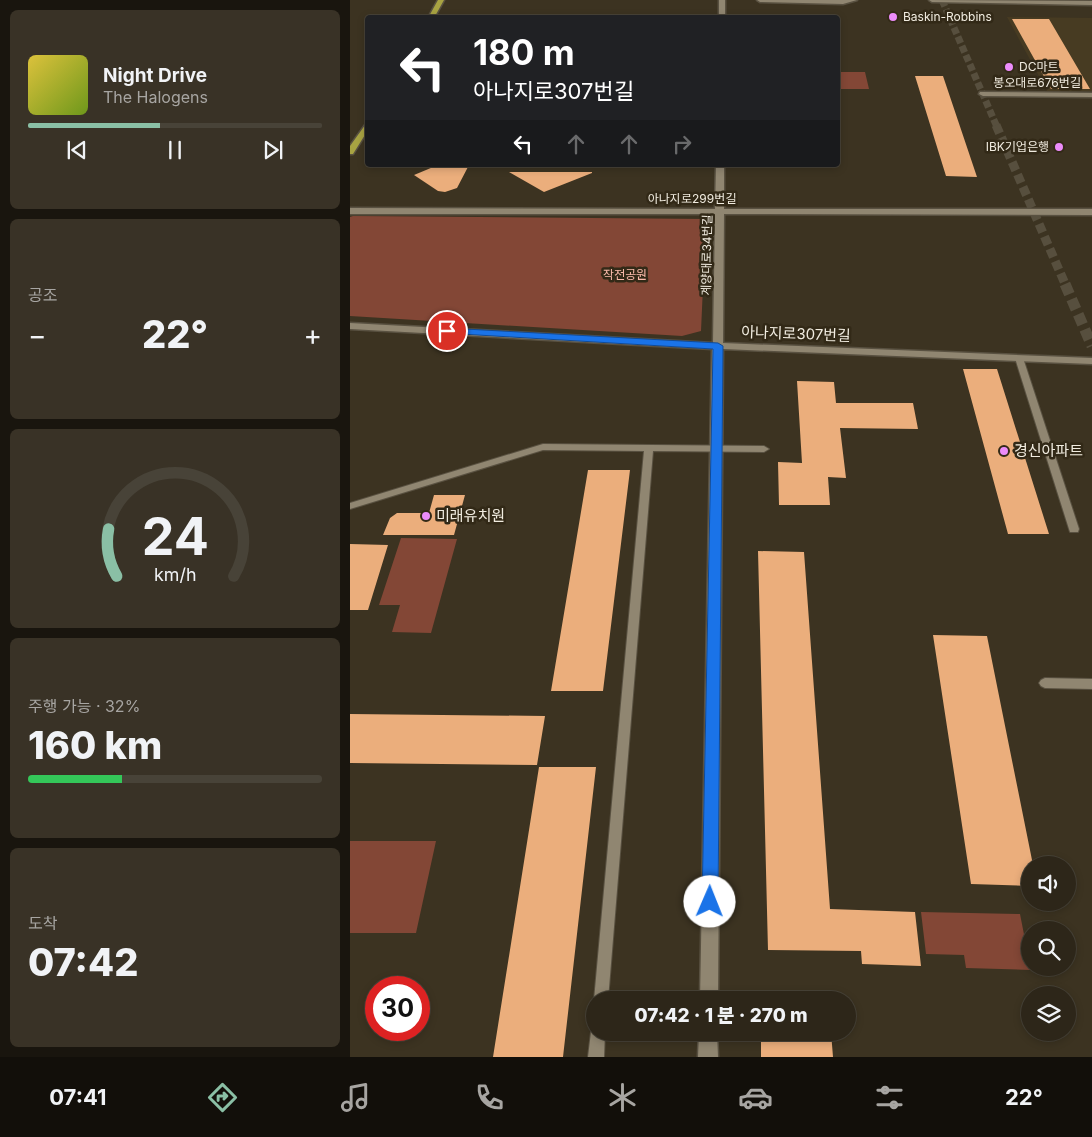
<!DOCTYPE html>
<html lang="ko">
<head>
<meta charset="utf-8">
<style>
	:root { --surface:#2d2619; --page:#393226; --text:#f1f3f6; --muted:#a7a5a2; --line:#484338; --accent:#8abfa5 }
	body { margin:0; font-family:Inter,"Noto Sans KR",sans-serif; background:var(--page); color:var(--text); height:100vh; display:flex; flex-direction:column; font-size:19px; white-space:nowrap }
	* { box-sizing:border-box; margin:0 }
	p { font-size:16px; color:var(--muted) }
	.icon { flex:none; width:28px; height:28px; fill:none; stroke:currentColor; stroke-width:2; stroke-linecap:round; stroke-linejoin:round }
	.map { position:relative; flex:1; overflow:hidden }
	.drawer { display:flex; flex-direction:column; gap:10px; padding:10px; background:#19150e; width:350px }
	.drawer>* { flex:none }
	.top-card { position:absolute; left:15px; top:15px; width:475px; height:152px; border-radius:5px; box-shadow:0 2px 8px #0003,0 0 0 1px var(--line); background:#202124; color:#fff; overflow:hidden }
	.fabs { position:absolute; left:671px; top:856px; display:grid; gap:10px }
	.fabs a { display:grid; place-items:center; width:55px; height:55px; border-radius:50%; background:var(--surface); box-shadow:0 2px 8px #0003,0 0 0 1px var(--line); font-size:25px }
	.speed { position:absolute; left:15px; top:976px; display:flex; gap:10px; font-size:25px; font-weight:700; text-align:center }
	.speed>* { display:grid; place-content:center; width:65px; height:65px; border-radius:50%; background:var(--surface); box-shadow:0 2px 8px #0003,0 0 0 1px var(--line); line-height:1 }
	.speed .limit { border:8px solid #d22; background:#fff; color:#111 }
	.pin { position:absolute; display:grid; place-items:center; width:42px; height:42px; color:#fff; margin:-21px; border:2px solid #fff; border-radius:50%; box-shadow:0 1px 5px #0007 }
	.me { position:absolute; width:55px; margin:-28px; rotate:1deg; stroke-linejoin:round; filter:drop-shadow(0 0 4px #0008) }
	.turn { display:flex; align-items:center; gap:18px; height:105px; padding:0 25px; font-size:22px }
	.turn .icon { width:65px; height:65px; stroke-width:2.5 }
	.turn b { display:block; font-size:35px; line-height:42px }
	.lanes { display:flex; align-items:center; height:48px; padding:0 25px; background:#0003; justify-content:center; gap:25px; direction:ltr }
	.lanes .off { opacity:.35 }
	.big { font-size:38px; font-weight:800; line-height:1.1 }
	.drawer .tile { flex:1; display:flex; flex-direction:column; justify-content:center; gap:8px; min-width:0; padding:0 18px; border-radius:8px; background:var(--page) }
	.drawer .dial { align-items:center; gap:0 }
	.dial svg { height:130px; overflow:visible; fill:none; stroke:var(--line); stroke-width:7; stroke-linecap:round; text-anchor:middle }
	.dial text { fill:var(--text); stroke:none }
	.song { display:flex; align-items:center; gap:15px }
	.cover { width:60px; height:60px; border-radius:8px; background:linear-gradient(135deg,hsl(50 70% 55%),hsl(80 70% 35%)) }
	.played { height:5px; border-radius:2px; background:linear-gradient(90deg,var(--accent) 45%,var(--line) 45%) }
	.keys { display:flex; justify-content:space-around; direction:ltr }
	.heat { display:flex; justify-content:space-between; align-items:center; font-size:28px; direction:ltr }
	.charge { height:8px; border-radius:4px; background:linear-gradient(90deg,#34c759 32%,var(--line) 0) }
	.trip { position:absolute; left:236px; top:991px; width:270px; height:50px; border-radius:25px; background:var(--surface); box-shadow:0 2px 8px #0003,0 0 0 1px var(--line); font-weight:800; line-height:50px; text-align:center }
	.dock { display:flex; height:80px; justify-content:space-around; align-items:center; background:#120f0a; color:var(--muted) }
	.dock .icon { width:35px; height:35px }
	.dock .selected { color:var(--accent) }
	.dock b { font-size:22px; color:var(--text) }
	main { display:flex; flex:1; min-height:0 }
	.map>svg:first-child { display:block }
	.built { fill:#473b22 }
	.green { fill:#834736 }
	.building { fill:#ebae7c }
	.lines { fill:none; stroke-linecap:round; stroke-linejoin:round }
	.secondary-tunnel-far2 { stroke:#574f3e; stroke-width:7; stroke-dasharray:7 3; stroke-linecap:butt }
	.secondary-tunnel-far1 { stroke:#574f3e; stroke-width:9; stroke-dasharray:9 4.5; stroke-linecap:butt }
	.secondary-tunnel { stroke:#574f3e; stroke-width:11; stroke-dasharray:11 5.5; stroke-linecap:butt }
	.lane-casing { stroke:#595141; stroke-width:2 }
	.street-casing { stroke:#595141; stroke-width:3 }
	.secondary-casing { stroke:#595141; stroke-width:3 }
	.primary-casing { stroke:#595141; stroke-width:3 }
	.lane { fill:#908671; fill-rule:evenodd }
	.street { fill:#908671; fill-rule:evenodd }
	.secondary { fill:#908671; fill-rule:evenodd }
	.primary { fill:#a8a342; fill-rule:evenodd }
	.route { fill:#1a73e8; stroke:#114b97 }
	.poi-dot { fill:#ec8cfa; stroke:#322917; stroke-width:2 }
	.labels { text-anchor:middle; stroke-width:5; stroke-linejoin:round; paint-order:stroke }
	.far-poi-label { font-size:12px; fill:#f1ece0; stroke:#322917; text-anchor:start }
	.far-street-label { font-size:12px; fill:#f1ece0; stroke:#322917 }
	.far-park-label { font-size:12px; fill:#fabbab; stroke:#322917 }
	.street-label { font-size:15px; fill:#f1ece0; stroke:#322917 }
	.poi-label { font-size:15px; fill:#f1ece0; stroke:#322917; text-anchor:start }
</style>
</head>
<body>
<main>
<section class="drawer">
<div class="tile">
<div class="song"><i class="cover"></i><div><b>Night Drive</b><p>The Halogens</p></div></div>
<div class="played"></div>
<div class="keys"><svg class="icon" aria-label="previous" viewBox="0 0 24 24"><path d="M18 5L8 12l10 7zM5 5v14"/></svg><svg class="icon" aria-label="pause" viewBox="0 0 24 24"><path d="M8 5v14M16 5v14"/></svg><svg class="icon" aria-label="next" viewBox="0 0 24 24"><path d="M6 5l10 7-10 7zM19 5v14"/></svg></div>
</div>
<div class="tile"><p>공조</p>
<div class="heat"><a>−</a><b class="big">22°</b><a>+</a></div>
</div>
<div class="tile dial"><svg viewBox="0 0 100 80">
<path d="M14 69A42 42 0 1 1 86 69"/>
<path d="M14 69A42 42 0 0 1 9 40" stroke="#8abfa5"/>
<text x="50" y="56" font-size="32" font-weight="700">24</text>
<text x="50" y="72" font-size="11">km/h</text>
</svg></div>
<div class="tile"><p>주행 가능 · 32%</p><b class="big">160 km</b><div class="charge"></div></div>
<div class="tile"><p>도착</p><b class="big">07:42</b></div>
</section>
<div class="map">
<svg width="742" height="1057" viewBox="0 0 742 1057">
	<rect width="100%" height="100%" fill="#3c3321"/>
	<path class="built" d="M 657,17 L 742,18 L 742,91 L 697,91 Z"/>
	<path class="green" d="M 488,72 L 515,72 L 519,89 L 488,89 Z
		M 3,216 L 356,219 L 351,331 L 332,336 L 0,316 L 0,217 Z
		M 51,538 L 107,539 L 81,633 L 42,632 L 50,605 L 29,605 Z
		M 0,841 L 86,841 L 66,933 L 0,933 Z
		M 571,912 L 670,914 L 681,970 L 616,968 L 614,955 L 576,954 Z"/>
	<path class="building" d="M 662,19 L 699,19 L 740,89 L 701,89 Z
		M 565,76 L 593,76 L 627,177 L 596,176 Z
		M 88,165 L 119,165 L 107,188 L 95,192 L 88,191 L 64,175 Z
		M 159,172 L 242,172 L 242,173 L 194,192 Z
		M 613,369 L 647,369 L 699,534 L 658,534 Z
		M 447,381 L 484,382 L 486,403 L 563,403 L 568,429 L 490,428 L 496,478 L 478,477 L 480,505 L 429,505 L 428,462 L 452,463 Z
		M 238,470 L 280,470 L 253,691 L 201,691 Z
		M 84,495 L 115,495 L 104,535 L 33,535 L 40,518 L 47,513 L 79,513 Z
		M 0,544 L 38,545 L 18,610 L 0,610 Z
		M 408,551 L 454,552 L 480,909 L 565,912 L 571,966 L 512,964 L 511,951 L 418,950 Z
		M 583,635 L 637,636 L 683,865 L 680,865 L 680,886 L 621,884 Z
		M 0,714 L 195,716 L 187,765 L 0,763 Z
		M 189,767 L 246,767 L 213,1057 L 143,1057 Z
		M 411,1032 L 481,1032 L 483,1057 L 411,1057 Z"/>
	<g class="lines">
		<path class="secondary-tunnel-far2" d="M 592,0 L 647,127"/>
		<path class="secondary-tunnel-far1" d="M 646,125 L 716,286"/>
		<path class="secondary-tunnel" d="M 715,284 L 742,346"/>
		<defs>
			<path id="lane" d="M 666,356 L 672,356 L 673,358 L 729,529 L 728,532 L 720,532 L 719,529 L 665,358 Z
				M 193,444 L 414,446 L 419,449 L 414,452 L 303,451 L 258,1000 L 245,1000 L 245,1003 L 244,1000 L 294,451 L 193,450 L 0,509 L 0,503 Z
				M 695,678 L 742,679 L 742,689 L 695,688 L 691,686 L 689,683 L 691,680 Z
				M 245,1026 L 245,1032 L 255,1032 L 254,1057 L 238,1057 L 241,1032 L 243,1027 Z"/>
			<path id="street" d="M 369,0 L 375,0 L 375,18 L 369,18 Z
				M 630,92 L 742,93 L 742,97 L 633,96 L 629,94 Z
				M 366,165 L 374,165 L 374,209 L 742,209 L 742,215 L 374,214 L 373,343 L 742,358 L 742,364 L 373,349 L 368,1000 L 350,1000 L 362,349 L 0,329 L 0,323 L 363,343 L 365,214 L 0,214 L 0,208 L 365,209 Z
				M 349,1032 L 367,1032 L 368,1057 L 348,1057 Z"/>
			<path id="secondary" d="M 407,0 L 507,0 L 493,4 L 410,2 Z
				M 579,0 L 742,1 L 742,5 L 582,2 Z"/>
			<path id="primary" d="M 88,0 L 94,0 L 84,18 L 78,18 Z
				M 18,121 L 18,130 L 3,154 L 0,154 L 0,146 Z"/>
		</defs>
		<use href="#lane" class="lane-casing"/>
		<use href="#street" class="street-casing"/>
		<use href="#secondary" class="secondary-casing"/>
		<use href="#primary" class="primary-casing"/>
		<use href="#lane" class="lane"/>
		<use href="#street" class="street"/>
		<use href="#secondary" class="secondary"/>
		<use href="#primary" class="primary"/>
	</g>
	<path class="route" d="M 97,328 L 368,343 L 373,346 L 368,902 L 366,907 L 360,909 L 355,907 L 352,902 L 363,349 L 94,333 L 94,329 Z"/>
	<g class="poi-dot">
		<circle cx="543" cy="17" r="5"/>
		<circle cx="659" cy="67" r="5"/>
		<circle cx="709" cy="147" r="5"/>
		<circle cx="654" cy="451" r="5"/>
		<circle cx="76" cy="516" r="5"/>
	</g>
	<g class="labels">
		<g class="far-poi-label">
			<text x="553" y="21">Baskin-Robbins</text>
			<text x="669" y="71">DC마트</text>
			<text x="699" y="151" text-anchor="end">IBK기업은행</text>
		</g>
		<g class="far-street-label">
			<text x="687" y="87">봉오대로676번길</text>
			<text x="342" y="203">아나지로299번길</text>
			<text transform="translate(357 255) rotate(-89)" y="4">계양대로34번길</text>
		</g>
		<g class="far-park-label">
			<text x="275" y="279">작전공원</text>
		</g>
		<g class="street-label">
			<text transform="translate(446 334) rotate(2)" y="5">아나지로307번길</text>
		</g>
		<g class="poi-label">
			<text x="664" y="456">경신아파트</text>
			<text x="86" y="521">미래유치원</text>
		</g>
	</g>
</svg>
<div class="fabs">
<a><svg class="icon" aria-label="sound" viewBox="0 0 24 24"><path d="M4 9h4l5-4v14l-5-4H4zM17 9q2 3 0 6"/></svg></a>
<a><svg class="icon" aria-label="search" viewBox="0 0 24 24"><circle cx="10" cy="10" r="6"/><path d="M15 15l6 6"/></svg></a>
<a><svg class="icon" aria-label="layers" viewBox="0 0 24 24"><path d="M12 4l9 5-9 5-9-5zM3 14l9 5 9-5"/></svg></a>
</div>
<div class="speed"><div class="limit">30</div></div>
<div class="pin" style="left:97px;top:331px;background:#d93025"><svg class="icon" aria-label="arrive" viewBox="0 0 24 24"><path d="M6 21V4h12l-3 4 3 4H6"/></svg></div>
<svg class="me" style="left:360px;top:902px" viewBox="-20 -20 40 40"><circle r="19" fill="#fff"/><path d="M0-13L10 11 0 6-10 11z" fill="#1a73e8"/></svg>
<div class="trip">07:42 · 1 분 · 270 m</div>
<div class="top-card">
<div class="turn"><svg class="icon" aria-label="left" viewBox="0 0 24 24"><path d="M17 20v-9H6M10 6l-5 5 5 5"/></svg><div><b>180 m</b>아나지로307번길</div></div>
<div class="lanes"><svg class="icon" aria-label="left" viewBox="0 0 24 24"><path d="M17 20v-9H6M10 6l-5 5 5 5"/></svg><svg class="icon off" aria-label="ahead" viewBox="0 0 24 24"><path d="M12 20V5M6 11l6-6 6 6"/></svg><svg class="icon off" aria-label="ahead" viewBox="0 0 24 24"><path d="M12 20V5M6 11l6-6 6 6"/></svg><svg class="icon off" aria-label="right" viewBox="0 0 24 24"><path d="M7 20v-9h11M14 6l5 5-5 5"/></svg></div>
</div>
</div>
</main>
<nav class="dock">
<b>07:41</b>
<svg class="icon selected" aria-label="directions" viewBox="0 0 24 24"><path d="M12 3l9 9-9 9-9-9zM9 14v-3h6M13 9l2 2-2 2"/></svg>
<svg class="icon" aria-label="music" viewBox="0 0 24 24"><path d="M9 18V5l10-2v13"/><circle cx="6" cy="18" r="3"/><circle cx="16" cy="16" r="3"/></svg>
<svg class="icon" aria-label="phone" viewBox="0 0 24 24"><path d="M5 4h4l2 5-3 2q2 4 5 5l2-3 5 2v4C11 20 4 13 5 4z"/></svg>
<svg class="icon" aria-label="climate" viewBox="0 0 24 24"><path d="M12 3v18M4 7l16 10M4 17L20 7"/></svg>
<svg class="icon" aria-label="car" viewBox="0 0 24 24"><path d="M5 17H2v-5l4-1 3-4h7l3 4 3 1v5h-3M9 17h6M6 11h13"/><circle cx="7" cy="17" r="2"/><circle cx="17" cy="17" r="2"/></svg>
<svg class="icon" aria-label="filters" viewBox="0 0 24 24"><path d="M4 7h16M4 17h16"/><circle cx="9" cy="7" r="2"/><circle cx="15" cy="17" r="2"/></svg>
<b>22°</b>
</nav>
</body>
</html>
